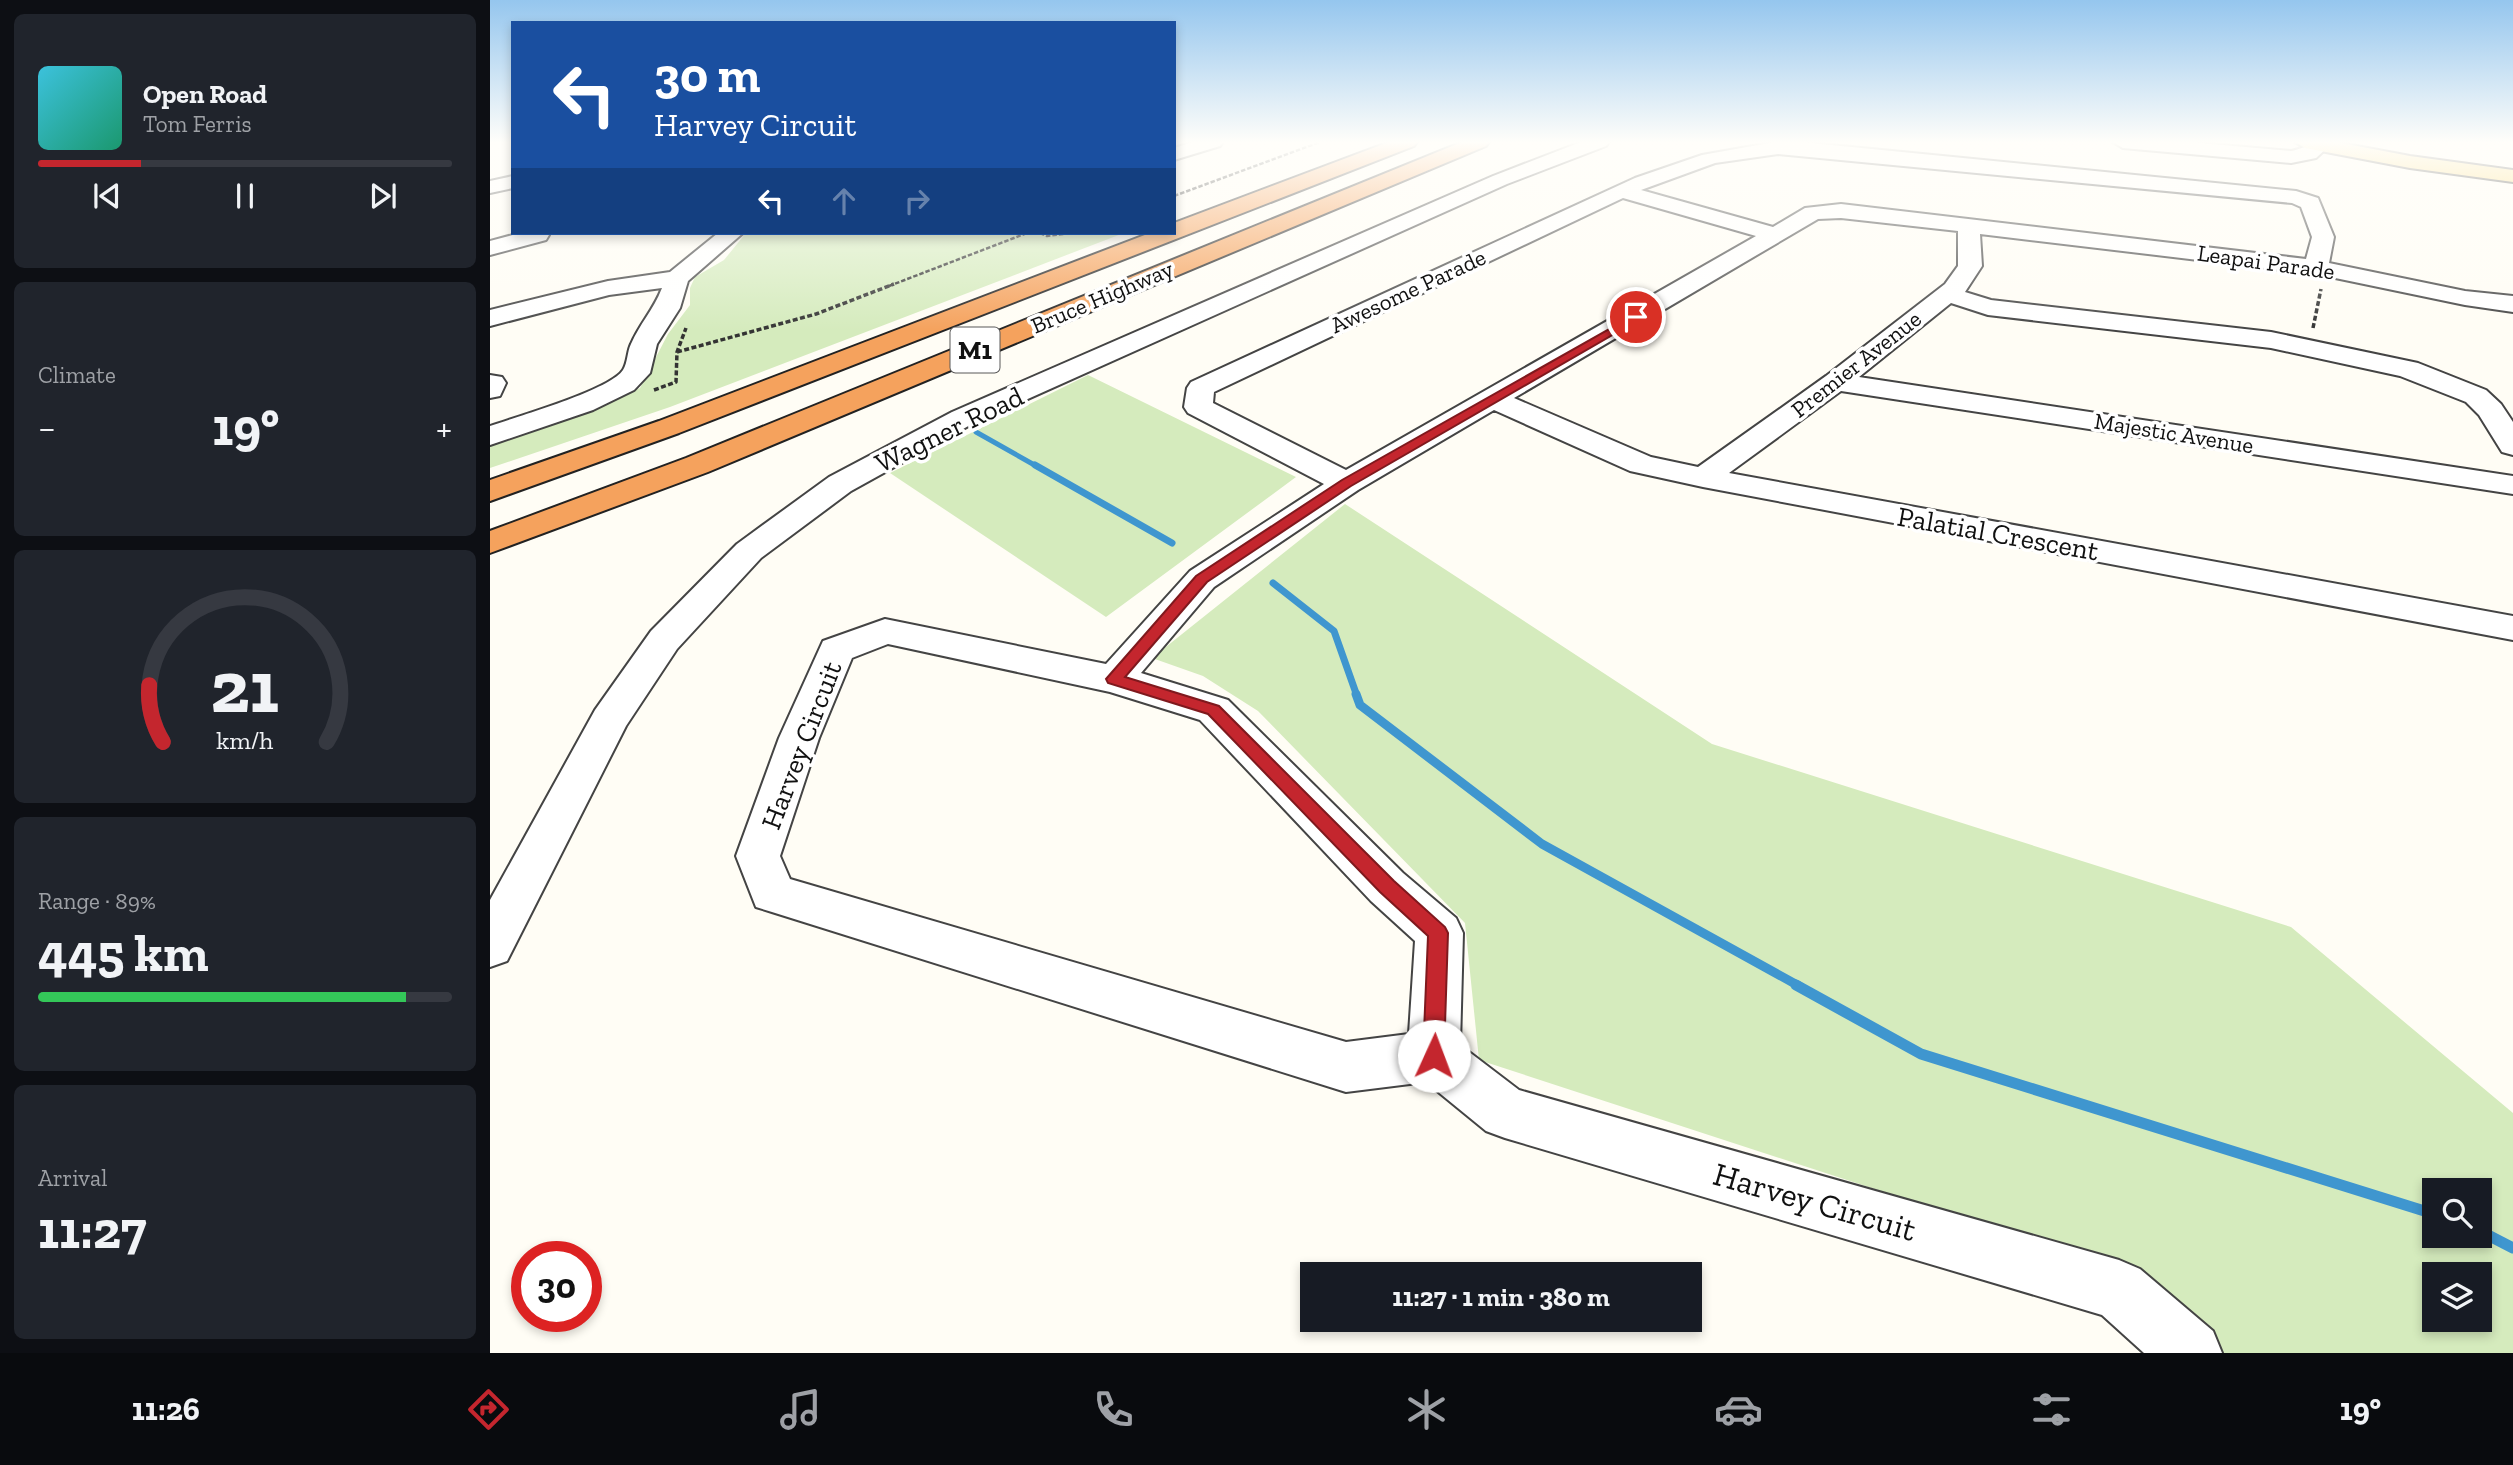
<!DOCTYPE html>
<html lang="en">
<head>
<meta charset="utf-8">
<style>
	:root { --surface:#171b24; --page:#20242c; --text:#f1f3f6; --muted:#9ea1a6; --line:#363941; --accent:#c4262e }
	body { margin:0; font-family:"Zilla Slab",serif; background:var(--page); color:var(--text); height:100vh; display:flex; flex-direction:column; font-size:26px; white-space:nowrap }
	* { box-sizing:border-box; margin:0 }
	p { font-size:23px; color:var(--muted) }
	.icon { flex:none; width:38px; height:38px; fill:none; stroke:currentColor; stroke-width:2; stroke-linecap:round; stroke-linejoin:round }
	.map { position:relative; flex:1; overflow:hidden }
	.side { display:flex; flex-direction:column; gap:14px; padding:14px; background:#0d0f14; width:490px }
	.side>* { flex:none }
	.hud { position:absolute; left:21px; top:21px; width:665px; height:214px; border-radius:0px; box-shadow:0 4px 10px #0003; background:#1a4fa0; color:#fff; overflow:hidden }
	.tools { position:absolute; left:1932px; top:1178px; display:grid; gap:14px }
	.tools a { display:grid; place-items:center; width:70px; height:70px; border-radius:0px; background:var(--surface); box-shadow:0 4px 10px #0003; font-size:35px }
	.speed { position:absolute; left:21px; top:1241px; display:flex; gap:14px; font-size:35px; font-weight:700; text-align:center }
	.speed>* { display:grid; place-content:center; width:91px; height:91px; border-radius:50%; background:var(--surface); box-shadow:0 4px 10px #0003; line-height:1 }
	.speed .limit { border:10px solid #d22; background:#fff; color:#111 }
	.pin { position:absolute; display:grid; place-items:center; width:60px; height:60px; color:#fff; margin:-30px; border:4px solid #fff; border-radius:50%; box-shadow:0 2px 7px #0007 }
	.me { position:absolute; width:77px; margin:-38px; rotate:2deg; stroke-linejoin:round; filter:drop-shadow(0 0 5px #0008) }
	.turn { display:flex; align-items:center; gap:24px; height:147px; padding:0 28px; font-size:32px }
	.turn .icon { width:91px; height:91px; stroke-width:2.5 }
	.turn b { display:block; font-size:49px; line-height:60px }
	.lanes { display:flex; align-items:center; height:66px; padding:0 28px; background:#0003; justify-content:center; gap:35px; direction:ltr }
	.lanes .off { opacity:.35 }
	.big { font-size:52px; font-weight:700; line-height:1.1 }
	.side .widget { flex:1; display:flex; flex-direction:column; justify-content:center; gap:10px; min-width:0; padding:0 24px; border-radius:10px; background:var(--page) }
	.side .dial { align-items:center; gap:0 }
	.dial svg { height:182px; overflow:visible; fill:none; stroke:var(--line); stroke-width:7; stroke-linecap:round; text-anchor:middle }
	.dial text { fill:var(--text); stroke:none }
	.song { display:flex; align-items:center; gap:21px }
	.cover { width:84px; height:84px; border-radius:10px; background:linear-gradient(135deg,hsl(190 70% 55%),hsl(160 70% 35%)) }
	.played { height:7px; border-radius:4px; background:linear-gradient(90deg,var(--accent) 25%,var(--line) 25%) }
	.keys { display:flex; justify-content:space-around; direction:ltr }
	.heat { display:flex; justify-content:space-between; align-items:center; font-size:38px; direction:ltr }
	.charge { height:10px; border-radius:5px; background:linear-gradient(90deg,#34c759 89%,var(--line) 0) }
	.trip { position:absolute; left:810px; top:1262px; width:402px; height:70px; border-radius:0px; background:var(--surface); box-shadow:0 4px 10px #0003; font-weight:700; line-height:70px; text-align:center }
	.menu { display:flex; height:112px; justify-content:space-around; align-items:center; background:#090b0e; color:var(--muted) }
	.menu .icon { width:49px; height:49px }
	.menu .on { color:var(--accent) }
	.menu b { font-size:32px; color:var(--text) }
	main { display:flex; flex:1; min-height:0 }
	.map>svg:first-child { display:block }
	.green { fill:#d5ebbd; fill-rule:evenodd }
	.lines { fill:none; stroke-linecap:round; stroke-linejoin:round }
	.stream-far3 { stroke:#3f96cf; stroke-width:5 }
	.stream-far2 { stroke:#3f96cf; stroke-width:7 }
	.stream-far1 { stroke:#3f96cf; stroke-width:9 }
	.stream { stroke:#3f96cf; stroke-width:11 }
	.minor-casing { stroke:#444; stroke-width:4 }
	.major-casing { stroke:#222; stroke-width:4 }
	.highway-casing { stroke:#222; stroke-width:4 }
	.path-far1 { stroke:#333; stroke-width:2.5; stroke-dasharray:4.5 2; stroke-linecap:butt }
	.path { stroke:#333; stroke-width:3.5; stroke-dasharray:5 2.5; stroke-linecap:butt }
	.minor { fill:#fff; fill-rule:evenodd }
	.major { fill:#f9d66b; fill-rule:evenodd }
	.highway { fill:#f5a25d; fill-rule:evenodd }
	.route { fill:#c4262e; stroke:#7f191e; stroke-width:2 }
	.labels { text-anchor:middle; stroke-width:7; stroke-linejoin:round; paint-order:stroke }
	.far-street-label { font-size:23px; fill:#111; stroke:#fff }
	.shield { fill:#fff; stroke:#585858; stroke-width:2 }
	.shield-label { font-size:26px; font-weight:bold; fill:#111 }
	.street-label { font-size:28px; fill:#111; stroke:#fff }
	.near-street-label { font-size:33px; fill:#111; stroke:#fff }
</style>
</head>
<body>
<main>
<section class="side">
<div class="widget">
<div class="song"><i class="cover"></i><div><b>Open Road</b><p>Tom Ferris</p></div></div>
<div class="played"></div>
<div class="keys"><svg class="icon" aria-label="previous" viewBox="0 0 24 24"><path d="M18 5L8 12l10 7zM5 5v14"/></svg><svg class="icon" aria-label="pause" viewBox="0 0 24 24"><path d="M8 5v14M16 5v14"/></svg><svg class="icon" aria-label="next" viewBox="0 0 24 24"><path d="M6 5l10 7-10 7zM19 5v14"/></svg></div>
</div>
<div class="widget"><p>Climate</p>
<div class="heat"><a>−</a><b class="big">19°</b><a>+</a></div>
</div>
<div class="widget dial"><svg viewBox="0 0 100 80">
<path d="M14 69A42 42 0 1 1 86 69"/>
<path d="M14 69A42 42 0 0 1 8 44" stroke="#c4262e"/>
<text x="50" y="56" font-size="32" font-weight="700">21</text>
<text x="50" y="72" font-size="11">km/h</text>
</svg></div>
<div class="widget"><p>Range · 89%</p><b class="big">445 km</b><div class="charge"></div></div>
<div class="widget"><p>Arrival</p><b class="big">11:27</b></div>
</section>
<div class="map">
<svg width="2023" height="1353" viewBox="0 0 2023 1353">
	<rect width="100%" height="100%" fill="#fffdf5"/>
	<path class="green" d="M 256,233 L 634,233 L 180,407 L 0,468 L 0,446 L 150,388 L 178,334 L 200,305 L 200,288 L 205,277 L 234,260 Z
		M 598,375 L 806,477 L 616,617 L 400,473 Z
		M 855,504 L 1222,744 L 1801,927 L 2023,1113 L 2023,1353 L 1719,1353 L 1642,1273 L 989,1060 L 975,923 L 768,711 L 713,676 L 662,658 ZM 1944,1190 L 1990,1190 L 1990,1236 L 1944,1236 ZM 1944,1274 L 1990,1274 L 1990,1320 L 1944,1320 Z"/>
	<g class="lines">
		<path class="stream-far3" d="M 486,432 L 548,467"/>
		<path class="stream-far2" d="M 545,465 L 682,543
			M 783,583 L 844,631 L 867,696"/>
		<path class="stream-far1" d="M 866,694 L 870,705 L 1052,844 L 1309,986"/>
		<path class="stream" d="M 1306,985 L 1431,1054 L 1944,1214
			M 1990,1231 L 2023,1248"/>
		<defs>
			<path id="minor" d="M 703,142 L 733,142 L 730,146 L 684,160 L 684,148 Z
				M 1091,142 L 1119,142 L 1116,146 L 1017,184 L 482,424 L 361,491 L 271,558 L 187,649 L 136,726 L 17,961 L 0,967 L 0,900 L 105,710 L 161,631 L 247,544 L 339,477 L 462,412 L 1003,176 Z
				M 1285,142 L 1311,142 L 1806,191 L 1828,198 L 1844,237 L 1839,263 L 1975,291 L 2023,296 L 2023,312 L 1975,305 L 1826,274 L 1490,234 L 1492,266 L 1475,292 L 1501,300 L 1781,332 L 1928,363 L 1996,390 L 2011,404 L 2023,422 L 2023,455 L 2012,452 L 1989,415 L 1976,402 L 1910,376 L 1781,348 L 1498,315 L 1461,303 L 1369,377 L 2023,476 L 2023,494 L 1351,391 L 1239,473 L 2023,616 L 2023,640 L 1213,487 L 1140,471 L 1004,410 L 868,490 L 724,587 L 651,673 L 738,700 L 913,873 L 966,918 L 973,933 L 970,1045 L 1029,1090 L 1629,1260 L 1650,1269 L 1723,1331 L 1732,1353 L 1654,1353 L 1612,1315 L 1015,1138 L 996,1131 L 936,1082 L 856,1092 L 282,912 L 266,907 L 246,856 L 289,738 L 333,641 L 395,619 L 616,664 L 700,571 L 834,484 L 698,413 L 694,407 L 697,388 L 701,382 L 1145,178 L 1212,155 ZM 1288,154 L 1802,203 L 1811,207 L 1822,237 L 1816,259 L 1351,204 L 1315,208 L 1283,227 L 1151,190 L 1225,163 ZM 1133,198 L 1266,236 L 856,470 L 723,403 L 724,392 ZM 1351,218 L 1468,231 L 1468,266 L 1455,284 L 1336,376 L 1208,467 L 1161,457 L 1024,398 L 1328,219 ZM 398,644 L 620,692 L 710,720 L 881,901 L 925,941 L 919,1034 L 856,1042 L 300,879 L 290,856 L 329,738 L 362,658 Z
				M 1623,142 L 1699,142 L 1801,151 C 1817,148 1820,142 1838,142 L 1840,145 L 1826,158 L 1801,163 L 1633,148 Z
				M 23,176 L 23,188 L 0,193 L 0,181 Z
				M 30,233 L 58,233 L 59,235 L 56,240 L 0,255 L 0,241 Z
				M 228,233 L 253,233 L 198,281 L 190,308 L 167,344 L 160,373 L 144,390 L 103,410 L 0,445 L 0,426 C 26,417 120,390 133,370 C 138,362 137,352 141,344 C 150,323 163,311 172,288 L 119,295 L 0,326 L 0,310 L 118,281 L 180,272 Z
				M 0,375 L 12,377 L 16,383 L 10,396 L 0,398 Z"/>
			<path id="major" d="M 1805,142 L 1846,142 L 1920,156 L 2023,170 L 2023,182 L 1920,168 L 1815,148 Z"/>
			<path id="highway" d="M 899,142 L 927,142 L 924,146 L 189,433 L 0,501 L 0,480 L 169,421 L 660,233 L 684,233 L 684,223 Z
				M 972,142 L 999,142 L 996,146 L 218,472 L 0,553 L 0,531 L 196,458 Z"/>
		</defs>
		<use href="#minor" class="minor-casing"/>
		<use href="#major" class="major-casing"/>
		<use href="#highway" class="highway-casing"/>
		<path class="path-far1" d="M 684,196 L 830,142
			M 550,233 L 557,236 L 582,233
			M 399,286 L 537,233"/>
		<path class="path" d="M 1823,328 L 1831,289
			M 187,352 L 326,314 L 404,284
			M 164,390 L 186,382 L 187,352 L 196,328"/>
		<use href="#minor" class="minor"/>
		<use href="#major" class="major"/>
		<use href="#highway" class="highway"/>
	</g>
	<linearGradient id="sky" x2="0" y2="1"><stop stop-color="#95c6ee"/><stop offset="0.43" stop-color="#fffefa"/><stop offset="1" stop-color="#fffefa" stop-opacity="0"/></linearGradient>
	<rect width="2023" height="331" fill="url(#sky)"/>
	<path class="route" d="M 1146,314 L 1151,317 L 1150,319 L 861,486 L 717,582 L 635,677 L 729,706 L 904,881 L 955,927 L 958,933 L 954,1056 L 951,1063 L 944,1066 L 936,1063 L 933,1056 L 938,936 L 890,892 L 718,714 L 618,683 L 616,679 L 706,576 L 852,480 Z"/>
	<g class="labels">
		<g class="far-street-label">
			<text transform="translate(1776 262) rotate(8)" y="8">Leapai Parade</text>
			<text transform="translate(918 291) rotate(-25)" y="8">Awesome Parade</text>
			<text transform="translate(612 297) rotate(-23)" y="8">Bruce Highway</text>
			<text transform="translate(1366 364) rotate(-38)" y="8">Premier Avenue</text>
			<text transform="translate(1684 433) rotate(9)" y="8">Majestic Avenue</text>
		</g>
		<rect class="shield" x="460.5" y="327.5" width="49" height="45" rx="5"/>
		<g class="shield-label">
			<text x="485" y="359">M1</text>
		</g>
		<g class="street-label">
			<text transform="translate(459 429) rotate(-26)" y="10">Wagner Road</text>
			<text transform="translate(1508 533) rotate(10)" y="10">Palatial Crescent</text>
			<text transform="translate(311 745) rotate(-69)" y="10">Harvey Circuit</text>
		</g>
		<g class="near-street-label">
			<text transform="translate(1325 1201) rotate(16)" y="12">Harvey Circuit</text>
		</g>
	</g>
</svg>
<div class="tools">
<a><svg class="icon" aria-label="search" viewBox="0 0 24 24"><circle cx="10" cy="10" r="6"/><path d="M15 15l6 6"/></svg></a>
<a><svg class="icon" aria-label="layers" viewBox="0 0 24 24"><path d="M12 4l9 5-9 5-9-5zM3 14l9 5 9-5"/></svg></a>
</div>
<div class="speed"><div class="limit">30</div></div>
<div class="pin" style="left:1146px;top:317px;background:#d93025"><svg class="icon" aria-label="arrive" viewBox="0 0 24 24"><path d="M6 21V4h12l-3 4 3 4H6"/></svg></div>
<svg class="me" style="left:944px;top:1056px" viewBox="-20 -20 40 40"><circle r="19" fill="#fff"/><path d="M0-13L10 11 0 6-10 11z" fill="#c4262e"/></svg>
<div class="trip">11:27 · 1 min · 380 m</div>
<div class="hud">
<div class="turn"><svg class="icon" aria-label="left" viewBox="0 0 24 24"><path d="M17 20v-9H6M10 6l-5 5 5 5"/></svg><div><b>30 m</b>Harvey Circuit</div></div>
<div class="lanes"><svg class="icon" aria-label="left" viewBox="0 0 24 24"><path d="M17 20v-9H6M10 6l-5 5 5 5"/></svg><svg class="icon off" aria-label="ahead" viewBox="0 0 24 24"><path d="M12 20V5M6 11l6-6 6 6"/></svg><svg class="icon off" aria-label="right" viewBox="0 0 24 24"><path d="M7 20v-9h11M14 6l5 5-5 5"/></svg></div>
</div>
</div>
</main>
<nav class="menu">
<b>11:26</b>
<svg class="icon on" aria-label="directions" viewBox="0 0 24 24"><path d="M12 3l9 9-9 9-9-9zM9 14v-3h6M13 9l2 2-2 2"/></svg>
<svg class="icon" aria-label="music" viewBox="0 0 24 24"><path d="M9 18V5l10-2v13"/><circle cx="6" cy="18" r="3"/><circle cx="16" cy="16" r="3"/></svg>
<svg class="icon" aria-label="phone" viewBox="0 0 24 24"><path d="M5 4h4l2 5-3 2q2 4 5 5l2-3 5 2v4C11 20 4 13 5 4z"/></svg>
<svg class="icon" aria-label="climate" viewBox="0 0 24 24"><path d="M12 3v18M4 7l16 10M4 17L20 7"/></svg>
<svg class="icon" aria-label="car" viewBox="0 0 24 24"><path d="M5 17H2v-5l4-1 3-4h7l3 4 3 1v5h-3M9 17h6M6 11h13"/><circle cx="7" cy="17" r="2"/><circle cx="17" cy="17" r="2"/></svg>
<svg class="icon" aria-label="filters" viewBox="0 0 24 24"><path d="M4 7h16M4 17h16"/><circle cx="9" cy="7" r="2"/><circle cx="15" cy="17" r="2"/></svg>
<b>19°</b>
</nav>
</body>
</html>
